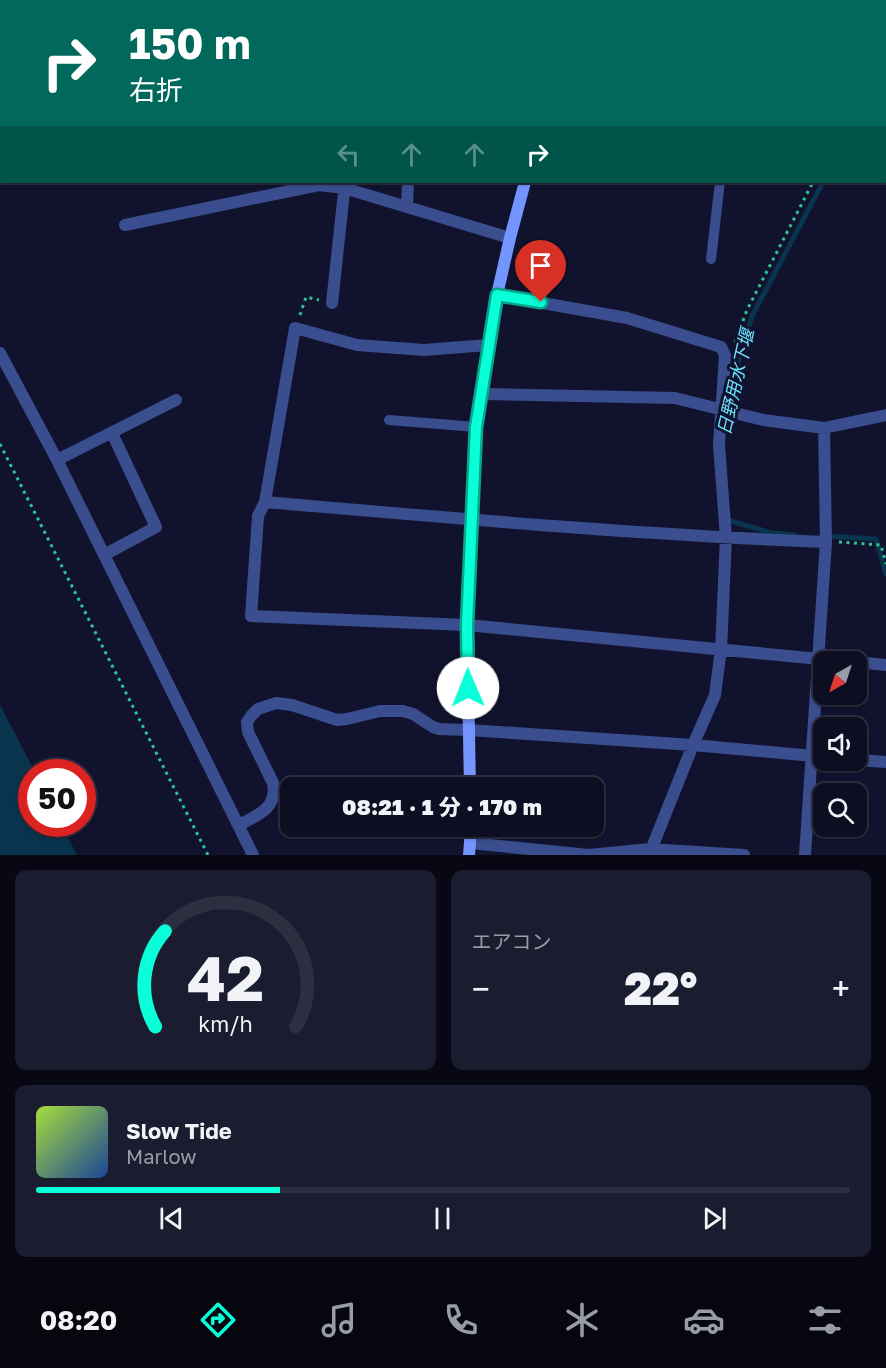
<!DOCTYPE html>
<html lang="ja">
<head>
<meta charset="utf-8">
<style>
	:root { --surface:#0d0e22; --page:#1b1c2f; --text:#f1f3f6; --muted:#9a9ca5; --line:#2d2e40; --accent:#09ffd8 }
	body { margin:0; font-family:"Golos Text","Noto Sans JP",sans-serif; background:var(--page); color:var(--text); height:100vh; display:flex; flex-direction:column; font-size:22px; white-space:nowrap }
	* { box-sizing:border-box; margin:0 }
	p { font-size:20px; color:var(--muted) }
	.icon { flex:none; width:33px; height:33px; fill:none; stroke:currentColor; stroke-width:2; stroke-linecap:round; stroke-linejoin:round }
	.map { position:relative; height:855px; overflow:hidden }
	.drawer { display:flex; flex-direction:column; gap:15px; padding:15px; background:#070813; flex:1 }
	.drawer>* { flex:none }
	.top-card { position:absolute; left:0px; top:0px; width:886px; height:183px; box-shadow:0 2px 4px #0004,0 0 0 2px var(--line); background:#00695c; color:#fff; overflow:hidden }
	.needle { width:39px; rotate:219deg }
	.fabs { position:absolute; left:813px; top:651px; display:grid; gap:12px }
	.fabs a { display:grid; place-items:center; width:54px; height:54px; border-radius:12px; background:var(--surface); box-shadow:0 2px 4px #0004,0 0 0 2px var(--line); font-size:30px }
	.speed { position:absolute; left:18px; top:759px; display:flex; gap:12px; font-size:30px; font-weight:700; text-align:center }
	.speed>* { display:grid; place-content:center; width:78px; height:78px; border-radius:50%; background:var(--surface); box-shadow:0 2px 4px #0004,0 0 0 2px var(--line); line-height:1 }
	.speed .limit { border:9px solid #d22; background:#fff; color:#111 }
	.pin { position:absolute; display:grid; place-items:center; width:51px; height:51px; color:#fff; margin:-62px -26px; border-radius:50% 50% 50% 0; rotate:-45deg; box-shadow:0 0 6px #0007 }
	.pin .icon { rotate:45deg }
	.me { position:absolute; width:66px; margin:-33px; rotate:359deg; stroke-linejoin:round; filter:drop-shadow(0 0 4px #0008) }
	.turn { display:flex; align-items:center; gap:21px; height:126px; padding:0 30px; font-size:27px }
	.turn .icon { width:78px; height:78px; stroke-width:2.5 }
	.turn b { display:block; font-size:42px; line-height:51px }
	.lanes { display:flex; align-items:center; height:57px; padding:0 30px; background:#0003; justify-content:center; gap:30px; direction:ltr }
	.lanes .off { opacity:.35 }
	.big { font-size:45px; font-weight:800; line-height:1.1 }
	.drawer .card { flex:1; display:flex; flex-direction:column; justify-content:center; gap:9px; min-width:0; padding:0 21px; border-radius:12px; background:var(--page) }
	.drawer .dial { align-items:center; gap:0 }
	.dial svg { height:156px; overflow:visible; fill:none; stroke:var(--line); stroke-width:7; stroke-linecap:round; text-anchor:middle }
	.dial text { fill:var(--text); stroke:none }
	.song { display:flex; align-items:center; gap:18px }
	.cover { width:72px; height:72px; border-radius:9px; background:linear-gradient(135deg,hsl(80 70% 55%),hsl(220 70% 35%)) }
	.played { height:6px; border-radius:3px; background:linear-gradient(90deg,var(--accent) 30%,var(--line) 30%) }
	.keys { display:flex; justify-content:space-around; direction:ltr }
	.heat { display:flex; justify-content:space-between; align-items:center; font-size:33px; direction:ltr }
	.drawer .tiles { flex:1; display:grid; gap:15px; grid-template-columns:1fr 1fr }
	.card:last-child { grid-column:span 2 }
	.trip { position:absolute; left:280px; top:777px; width:324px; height:60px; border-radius:12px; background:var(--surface); box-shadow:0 2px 4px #0004,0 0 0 2px var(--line); font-weight:800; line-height:60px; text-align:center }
	.dock { display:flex; height:96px; justify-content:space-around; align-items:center; background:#05060e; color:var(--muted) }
	.dock .icon { width:42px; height:42px }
	.dock .on { color:var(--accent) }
	.dock b { font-size:27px; color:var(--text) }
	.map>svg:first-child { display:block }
	.water { fill:#09344e }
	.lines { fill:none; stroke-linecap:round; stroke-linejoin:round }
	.stream { stroke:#09344e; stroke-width:5 }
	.path { stroke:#2cc494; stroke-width:3; stroke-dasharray:3 4.5; stroke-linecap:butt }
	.lane { stroke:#3a4d8e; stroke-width:10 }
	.street { stroke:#3a4d8e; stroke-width:12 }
	.secondary { stroke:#7495ff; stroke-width:12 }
	.route-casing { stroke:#06a68c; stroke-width:15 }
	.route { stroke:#09ffd8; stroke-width:10 }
	.labels { text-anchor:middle; stroke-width:6; stroke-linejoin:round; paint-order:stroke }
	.water-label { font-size:18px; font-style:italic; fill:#6be1ff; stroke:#11132e }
</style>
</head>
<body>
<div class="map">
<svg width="886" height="855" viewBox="0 0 886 855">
	<rect width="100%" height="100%" fill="#11132e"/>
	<path class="water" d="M 0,705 L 35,772 L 32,772 L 32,824 L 61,824 L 77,855 L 0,855 Z"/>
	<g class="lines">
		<path class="stream" d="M 884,2 L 884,0
			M 727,408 L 735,373 L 752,316 L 823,182
			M 727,519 L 727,520 L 772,533 L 795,535
			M 825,536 L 876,539 L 886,574"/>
		<path class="path" d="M 300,315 L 306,297 L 319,300
			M 735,342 L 747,310 L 813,182
			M 0,444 L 208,855
			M 839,542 L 881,545 L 886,564"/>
		<path class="lane" d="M 711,259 L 720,182
			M 389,420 L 476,427"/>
		<path class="street" d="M 683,0 L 683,2
			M 191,2 L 191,0
			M 290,2 L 290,0
			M 532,2 L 541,0
			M 874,2 L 875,0
			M 885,126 L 886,125
			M 0,154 L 2,153
			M 316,182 L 319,185 L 344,188 L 510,238
			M 407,207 L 408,182
			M 125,225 L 319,185
			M 497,295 L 627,318 L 721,347 L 725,355 L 719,445 L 726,538 L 721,649 L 715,695 L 693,745 L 649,855
			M 332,303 L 345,183
			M 488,345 L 424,350 L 357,345 L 295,328 L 265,502 L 258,516 L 251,616 L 467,625 L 851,662
			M 0,353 L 57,460 L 253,855
			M 481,394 L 675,398 L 763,420 L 824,428 L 886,415
			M 57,460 L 176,400
			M 265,502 C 452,518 639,535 826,542
			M 104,555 L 156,527 L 112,433
			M 856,662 L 886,665
			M 856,760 L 886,762
			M 239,825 C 258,815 278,808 273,783 L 248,732 L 247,722 L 251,716 L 258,709 L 276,703 L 292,705 L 337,720 L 347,719 L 380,711 L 403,711 L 413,714 L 433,727 L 439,729 L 469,730 L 693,745 L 824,757
			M 470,843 L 588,855
			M 589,855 L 650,849 L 744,855
			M 805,855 L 826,542 L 824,428"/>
		<path class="secondary" d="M 547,0 L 547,2
			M 470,788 L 467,625 L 476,427 L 497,295 L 510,238 L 525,182
			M 469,855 L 470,843 L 470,826"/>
	</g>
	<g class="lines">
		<defs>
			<path id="route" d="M 468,688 L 467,625 L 476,427 L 497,295 L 541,302"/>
		</defs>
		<use href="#route" class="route-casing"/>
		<use href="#route" class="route"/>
	</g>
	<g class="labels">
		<g class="water-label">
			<text transform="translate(736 382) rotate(-77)" y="6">日野用水下堰</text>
		</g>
	</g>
</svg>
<div class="fabs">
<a><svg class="needle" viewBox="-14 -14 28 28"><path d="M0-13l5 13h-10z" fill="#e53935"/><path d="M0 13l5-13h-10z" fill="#9a9ca5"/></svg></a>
<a><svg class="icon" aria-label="sound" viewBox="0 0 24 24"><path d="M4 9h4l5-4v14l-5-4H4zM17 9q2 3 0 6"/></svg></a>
<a><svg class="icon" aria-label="search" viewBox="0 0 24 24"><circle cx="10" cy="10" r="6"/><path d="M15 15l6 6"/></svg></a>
</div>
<div class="speed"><div class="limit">50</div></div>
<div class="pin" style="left:541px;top:302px;background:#d93025"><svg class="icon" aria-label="arrive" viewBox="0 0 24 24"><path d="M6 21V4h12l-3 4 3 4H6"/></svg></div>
<svg class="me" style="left:468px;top:688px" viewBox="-20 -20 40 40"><circle r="19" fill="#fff"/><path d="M0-13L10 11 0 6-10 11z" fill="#09ffd8"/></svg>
<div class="trip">08:21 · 1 分 · 170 m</div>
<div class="top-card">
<div class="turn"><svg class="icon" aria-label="right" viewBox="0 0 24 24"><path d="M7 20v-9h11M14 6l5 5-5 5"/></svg><div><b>150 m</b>右折</div></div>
<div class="lanes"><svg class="icon off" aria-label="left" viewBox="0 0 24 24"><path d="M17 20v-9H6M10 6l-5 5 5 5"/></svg><svg class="icon off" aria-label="ahead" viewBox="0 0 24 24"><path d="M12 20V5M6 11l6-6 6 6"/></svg><svg class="icon off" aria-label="ahead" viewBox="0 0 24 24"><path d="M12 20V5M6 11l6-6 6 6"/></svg><svg class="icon" aria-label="right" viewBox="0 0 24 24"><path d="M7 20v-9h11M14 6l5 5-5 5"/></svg></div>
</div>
</div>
<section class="drawer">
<div class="tiles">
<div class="card dial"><svg viewBox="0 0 100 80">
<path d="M14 69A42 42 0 1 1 86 69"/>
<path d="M14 69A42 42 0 0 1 19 20" stroke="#09ffd8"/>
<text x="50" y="56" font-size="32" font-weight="700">42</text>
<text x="50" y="72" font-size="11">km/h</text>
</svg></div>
<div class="card"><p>エアコン</p>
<div class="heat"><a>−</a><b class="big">22°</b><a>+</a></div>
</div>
<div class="card">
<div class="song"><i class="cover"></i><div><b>Slow Tide</b><p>Marlow</p></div></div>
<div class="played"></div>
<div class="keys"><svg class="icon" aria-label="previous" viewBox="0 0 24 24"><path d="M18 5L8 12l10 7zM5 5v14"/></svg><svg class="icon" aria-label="pause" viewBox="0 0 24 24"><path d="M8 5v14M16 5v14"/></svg><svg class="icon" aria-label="next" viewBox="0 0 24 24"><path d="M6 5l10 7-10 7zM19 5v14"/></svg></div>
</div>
</div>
</section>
<nav class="dock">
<b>08:20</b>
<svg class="icon on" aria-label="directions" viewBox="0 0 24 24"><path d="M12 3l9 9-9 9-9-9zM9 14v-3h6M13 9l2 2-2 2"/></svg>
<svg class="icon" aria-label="music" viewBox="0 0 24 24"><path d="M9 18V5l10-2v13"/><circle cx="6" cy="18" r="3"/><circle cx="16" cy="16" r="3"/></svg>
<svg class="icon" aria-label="phone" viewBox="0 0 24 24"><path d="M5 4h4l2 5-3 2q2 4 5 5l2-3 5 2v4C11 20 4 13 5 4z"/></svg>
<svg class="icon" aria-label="climate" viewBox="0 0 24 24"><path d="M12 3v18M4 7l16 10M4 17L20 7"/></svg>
<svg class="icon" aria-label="car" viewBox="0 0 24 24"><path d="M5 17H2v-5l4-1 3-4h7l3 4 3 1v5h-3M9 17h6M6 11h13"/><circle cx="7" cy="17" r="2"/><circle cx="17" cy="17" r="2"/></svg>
<svg class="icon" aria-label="filters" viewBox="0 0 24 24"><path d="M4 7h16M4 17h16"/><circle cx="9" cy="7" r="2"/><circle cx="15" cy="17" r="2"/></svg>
</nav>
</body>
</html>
